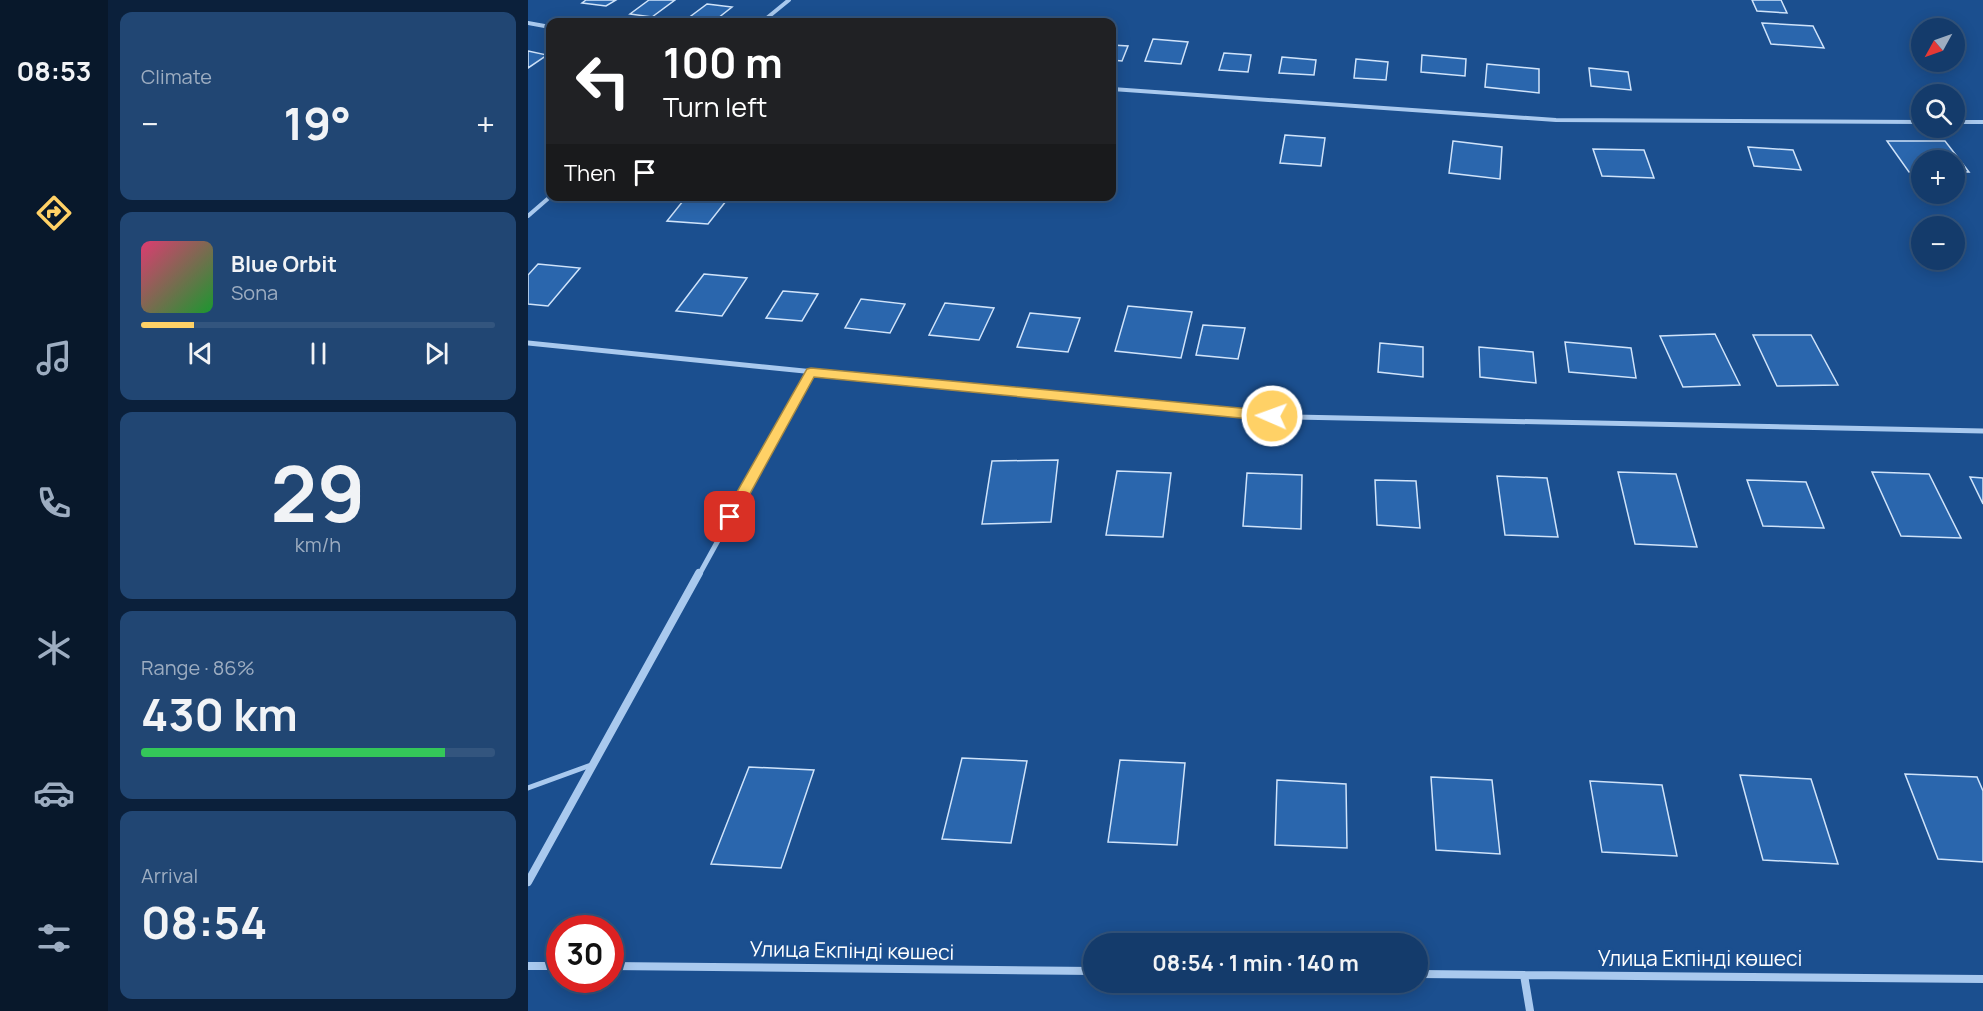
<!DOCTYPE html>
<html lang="en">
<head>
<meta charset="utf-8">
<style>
	:root { --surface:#143b6b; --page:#214673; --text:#f1f3f6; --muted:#9dadc1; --line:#33557e; --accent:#ffd166 }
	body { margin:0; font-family:Manrope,sans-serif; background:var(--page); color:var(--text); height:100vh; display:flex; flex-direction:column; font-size:22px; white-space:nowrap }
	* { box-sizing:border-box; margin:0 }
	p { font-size:20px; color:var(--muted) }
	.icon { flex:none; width:33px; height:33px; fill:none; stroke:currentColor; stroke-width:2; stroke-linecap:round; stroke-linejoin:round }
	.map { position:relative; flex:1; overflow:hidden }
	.panel { display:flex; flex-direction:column; gap:12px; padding:12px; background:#0b203b; width:420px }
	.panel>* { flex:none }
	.guide { position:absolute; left:18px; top:18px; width:570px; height:183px; border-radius:12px; box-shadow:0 3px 15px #0003,0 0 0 2px var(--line); background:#202124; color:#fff; overflow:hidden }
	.needle { width:39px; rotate:230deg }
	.tools { position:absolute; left:1383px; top:18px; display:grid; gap:12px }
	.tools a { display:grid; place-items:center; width:54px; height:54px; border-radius:50%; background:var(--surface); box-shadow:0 3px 15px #0003,0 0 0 2px var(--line); font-size:30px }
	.speed { position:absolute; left:18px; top:915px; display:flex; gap:12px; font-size:30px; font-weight:700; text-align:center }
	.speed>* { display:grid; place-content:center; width:78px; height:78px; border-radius:50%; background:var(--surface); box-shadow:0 3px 15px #0003,0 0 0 2px var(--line); line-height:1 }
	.speed .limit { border:9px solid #d22; background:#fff; color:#111 }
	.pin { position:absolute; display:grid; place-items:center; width:51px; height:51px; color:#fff; margin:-26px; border-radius:12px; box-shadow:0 3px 9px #0006 }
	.me { position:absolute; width:66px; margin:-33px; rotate:272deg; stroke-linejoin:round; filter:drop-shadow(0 0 4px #0008) }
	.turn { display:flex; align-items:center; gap:21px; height:126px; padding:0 18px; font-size:27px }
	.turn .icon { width:78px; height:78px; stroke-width:2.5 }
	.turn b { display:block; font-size:42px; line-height:51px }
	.then { display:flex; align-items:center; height:57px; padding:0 18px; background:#0003; gap:12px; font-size:22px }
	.big { font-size:45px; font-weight:700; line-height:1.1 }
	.panel .widget { flex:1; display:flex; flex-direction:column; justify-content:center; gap:9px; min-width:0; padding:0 21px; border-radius:12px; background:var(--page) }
	.panel .dial { align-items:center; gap:0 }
	.dial b { font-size:78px; line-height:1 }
	.song { display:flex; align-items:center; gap:18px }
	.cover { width:72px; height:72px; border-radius:9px; background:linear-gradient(135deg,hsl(340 70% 55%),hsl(130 70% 35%)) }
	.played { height:6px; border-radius:3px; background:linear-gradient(90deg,var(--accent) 15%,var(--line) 15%) }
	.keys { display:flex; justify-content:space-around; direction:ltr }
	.heat { display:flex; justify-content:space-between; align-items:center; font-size:33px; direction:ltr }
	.charge { height:9px; border-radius:4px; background:linear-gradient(90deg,#34c759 86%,var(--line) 0) }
	.trip { position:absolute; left:555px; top:933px; width:345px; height:60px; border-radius:30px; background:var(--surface); box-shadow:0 3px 15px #0003,0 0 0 2px var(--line); font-weight:700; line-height:60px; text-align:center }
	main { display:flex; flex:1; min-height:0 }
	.tabs { display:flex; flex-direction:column; width:108px; justify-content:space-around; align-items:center; background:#08182b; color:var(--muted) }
	.tabs .icon { width:42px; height:42px }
	.tabs .on { color:var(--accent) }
	.tabs b { font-size:27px; color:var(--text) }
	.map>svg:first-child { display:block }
	.building { fill:#2a66ad; stroke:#cfe3fa; stroke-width:1.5 }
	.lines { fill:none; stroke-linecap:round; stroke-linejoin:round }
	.service { stroke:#a9c9ee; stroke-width:5 }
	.minor-far2 { stroke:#a9c9ee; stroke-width:4 }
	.minor-far1 { stroke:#a9c9ee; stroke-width:5 }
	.minor { stroke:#a9c9ee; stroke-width:8 }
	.route { fill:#ffd166; stroke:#a68842; stroke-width:1.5 }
	.labels { text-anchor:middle; stroke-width:6; stroke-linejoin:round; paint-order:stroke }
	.near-street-label { font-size:21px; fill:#fff; stroke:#1b4f8f }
</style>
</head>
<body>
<main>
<nav class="tabs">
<b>08:53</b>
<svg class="icon on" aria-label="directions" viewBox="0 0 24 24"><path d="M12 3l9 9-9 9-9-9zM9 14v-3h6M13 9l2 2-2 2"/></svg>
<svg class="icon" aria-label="music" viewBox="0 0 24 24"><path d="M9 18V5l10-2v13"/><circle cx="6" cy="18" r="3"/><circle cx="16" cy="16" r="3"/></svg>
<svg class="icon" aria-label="phone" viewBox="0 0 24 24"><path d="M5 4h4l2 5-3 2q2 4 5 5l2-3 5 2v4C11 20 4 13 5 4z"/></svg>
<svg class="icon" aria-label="climate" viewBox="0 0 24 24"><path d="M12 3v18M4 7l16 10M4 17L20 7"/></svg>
<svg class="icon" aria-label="car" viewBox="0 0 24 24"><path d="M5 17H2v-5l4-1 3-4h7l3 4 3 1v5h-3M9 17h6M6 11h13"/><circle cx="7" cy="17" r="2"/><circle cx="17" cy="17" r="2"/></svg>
<svg class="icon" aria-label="filters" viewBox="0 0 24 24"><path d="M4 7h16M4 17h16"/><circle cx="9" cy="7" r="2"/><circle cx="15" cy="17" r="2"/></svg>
</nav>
<section class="panel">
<div class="widget"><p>Climate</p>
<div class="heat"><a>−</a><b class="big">19°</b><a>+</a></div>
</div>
<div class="widget">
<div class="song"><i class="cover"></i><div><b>Blue Orbit</b><p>Sona</p></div></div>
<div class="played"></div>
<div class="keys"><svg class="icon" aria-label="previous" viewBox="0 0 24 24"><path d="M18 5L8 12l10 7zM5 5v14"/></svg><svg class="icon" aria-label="pause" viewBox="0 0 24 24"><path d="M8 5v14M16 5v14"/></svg><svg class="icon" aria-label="next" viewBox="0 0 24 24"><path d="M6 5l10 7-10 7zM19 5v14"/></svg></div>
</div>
<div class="widget dial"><b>29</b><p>km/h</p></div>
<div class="widget"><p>Range · 86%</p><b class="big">430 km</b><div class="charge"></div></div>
<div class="widget"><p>Arrival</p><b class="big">08:54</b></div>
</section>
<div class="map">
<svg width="1455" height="1011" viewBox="0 0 1455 1011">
	<rect width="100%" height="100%" fill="#1b4f8f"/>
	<path class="building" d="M 58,0 L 88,0 L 78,6 L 54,3 Z
		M 121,0 L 147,0 L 124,17 L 102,14 Z
		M 1224,0 L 1253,0 L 1259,13 L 1229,11 Z
		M 179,4 L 204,7 L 185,22 L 159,19 Z
		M 1234,23 L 1285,26 L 1296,48 L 1243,44 Z
		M 625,39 L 660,42 L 653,64 L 617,61 Z
		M 584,45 L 600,46 L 594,61 L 584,60 Z
		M 0,51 L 19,55 L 0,68 Z
		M 696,53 L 723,55 L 720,72 L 691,70 Z
		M 894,55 L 938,59 L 937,76 L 893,72 Z
		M 754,57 L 788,60 L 786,75 L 751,73 Z
		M 828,59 L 860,62 L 858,80 L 826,78 Z
		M 959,64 L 1011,69 L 1011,93 L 957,87 Z
		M 1061,68 L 1100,72 L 1103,90 L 1063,86 Z
		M 757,135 L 797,138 L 793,166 L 752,163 Z
		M 925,141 L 974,147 L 972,179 L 921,173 Z
		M 1359,141 L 1417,141 L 1441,172 L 1426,172 L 1426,160 L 1394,160 L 1394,172 L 1381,172 Z
		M 1220,147 L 1265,150 L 1273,170 L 1226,166 Z
		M 1065,149 L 1116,150 L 1126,178 L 1074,176 Z
		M 159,196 L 202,196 L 180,224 L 139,221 Z
		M 10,264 L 52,268 L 20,306 L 0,304 L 0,275 Z
		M 176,274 L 219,278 L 194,316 L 148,311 Z
		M 255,291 L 290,294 L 274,321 L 238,318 Z
		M 333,299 L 377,304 L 362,333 L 317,328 Z
		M 417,303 L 466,308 L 451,340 L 401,335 Z
		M 600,306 L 664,312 L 653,358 L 587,351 Z
		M 502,313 L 552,318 L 540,352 L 489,347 Z
		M 675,325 L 717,328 L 710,359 L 668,355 Z
		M 1187,334 L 1212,385 L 1155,387 L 1132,336 Z
		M 1225,335 L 1283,335 L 1310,385 L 1249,386 Z
		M 1037,342 L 1103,348 L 1108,378 L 1041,372 Z
		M 852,343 L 895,347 L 895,377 L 850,372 Z
		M 951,347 L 1005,352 L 1008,383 L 952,377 Z
		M 530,460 L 523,522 L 454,524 L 464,461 Z
		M 589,471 L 643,473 L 635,537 L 578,535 Z
		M 1090,472 L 1148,474 L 1169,547 L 1107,544 Z
		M 1344,472 L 1401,474 L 1433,538 L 1373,536 Z
		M 719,473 L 774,475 L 773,529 L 715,526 Z
		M 969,476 L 1019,478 L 1030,537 L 977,535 Z
		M 1442,477 L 1455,478 L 1455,504 Z
		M 847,480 L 888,481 L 892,528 L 849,525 Z
		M 1219,480 L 1278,482 L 1296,528 L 1235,526 Z
		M 434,758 L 499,761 L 483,843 L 414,839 Z
		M 592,760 L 657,763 L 649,845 L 580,842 Z
		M 221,767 L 286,770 L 253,868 L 183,864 Z
		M 1377,774 L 1449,777 L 1455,791 L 1455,862 L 1410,859 Z
		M 1212,775 L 1283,779 L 1310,864 L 1235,860 Z
		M 903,777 L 964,780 L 972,854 L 908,850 Z
		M 749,780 L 818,784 L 819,848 L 747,845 Z
		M 1062,781 L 1134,785 L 1149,856 L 1074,852 Z"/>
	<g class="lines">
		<path class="service" d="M 0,788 L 63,765"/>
		<path class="minor-far2" d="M 234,22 L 261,0
			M 0,23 L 22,27
			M 584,89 L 1028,120 L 1394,122
			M 1426,122 L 1455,122
			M 0,216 L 23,196"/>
		<path class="minor-far1" d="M 0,343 L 721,416 L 1455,431
			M 171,575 L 283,372"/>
		<path class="minor" d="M 0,882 L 171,573
			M 0,966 L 32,966
			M 82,966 L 566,971
			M 890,974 L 1455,979
			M 996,975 L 1002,1011"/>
	</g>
	<path class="route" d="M 283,368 L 744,411 L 751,416 L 744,421 L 286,377 L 207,521 L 197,521 L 195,517 L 197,513 L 279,369 Z"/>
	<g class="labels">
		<g class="near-street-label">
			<text transform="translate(324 951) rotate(1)" y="7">Улица Екпінді көшесі</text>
			<text x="1172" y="966">Улица Екпінді көшесі</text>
		</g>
	</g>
</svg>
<div class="tools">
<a><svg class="needle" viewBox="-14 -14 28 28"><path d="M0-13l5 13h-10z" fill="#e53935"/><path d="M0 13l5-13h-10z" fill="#9dadc1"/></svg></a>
<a><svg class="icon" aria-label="search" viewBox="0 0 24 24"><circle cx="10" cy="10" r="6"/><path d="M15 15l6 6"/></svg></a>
<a>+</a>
<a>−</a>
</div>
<div class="speed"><div class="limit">30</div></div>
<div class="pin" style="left:202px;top:517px;background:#d93025"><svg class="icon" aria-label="arrive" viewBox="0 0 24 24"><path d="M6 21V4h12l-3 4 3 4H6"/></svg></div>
<svg class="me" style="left:744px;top:416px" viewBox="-20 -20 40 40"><circle r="17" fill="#ffd166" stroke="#fff" stroke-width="3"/><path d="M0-11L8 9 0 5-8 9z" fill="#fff"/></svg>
<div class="trip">08:54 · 1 min · 140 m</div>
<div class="guide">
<div class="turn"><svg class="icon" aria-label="left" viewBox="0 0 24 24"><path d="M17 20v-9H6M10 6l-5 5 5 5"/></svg><div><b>100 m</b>Turn left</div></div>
<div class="then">Then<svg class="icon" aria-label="arrive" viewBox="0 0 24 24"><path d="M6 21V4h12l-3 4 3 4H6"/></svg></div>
</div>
</div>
</main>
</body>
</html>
